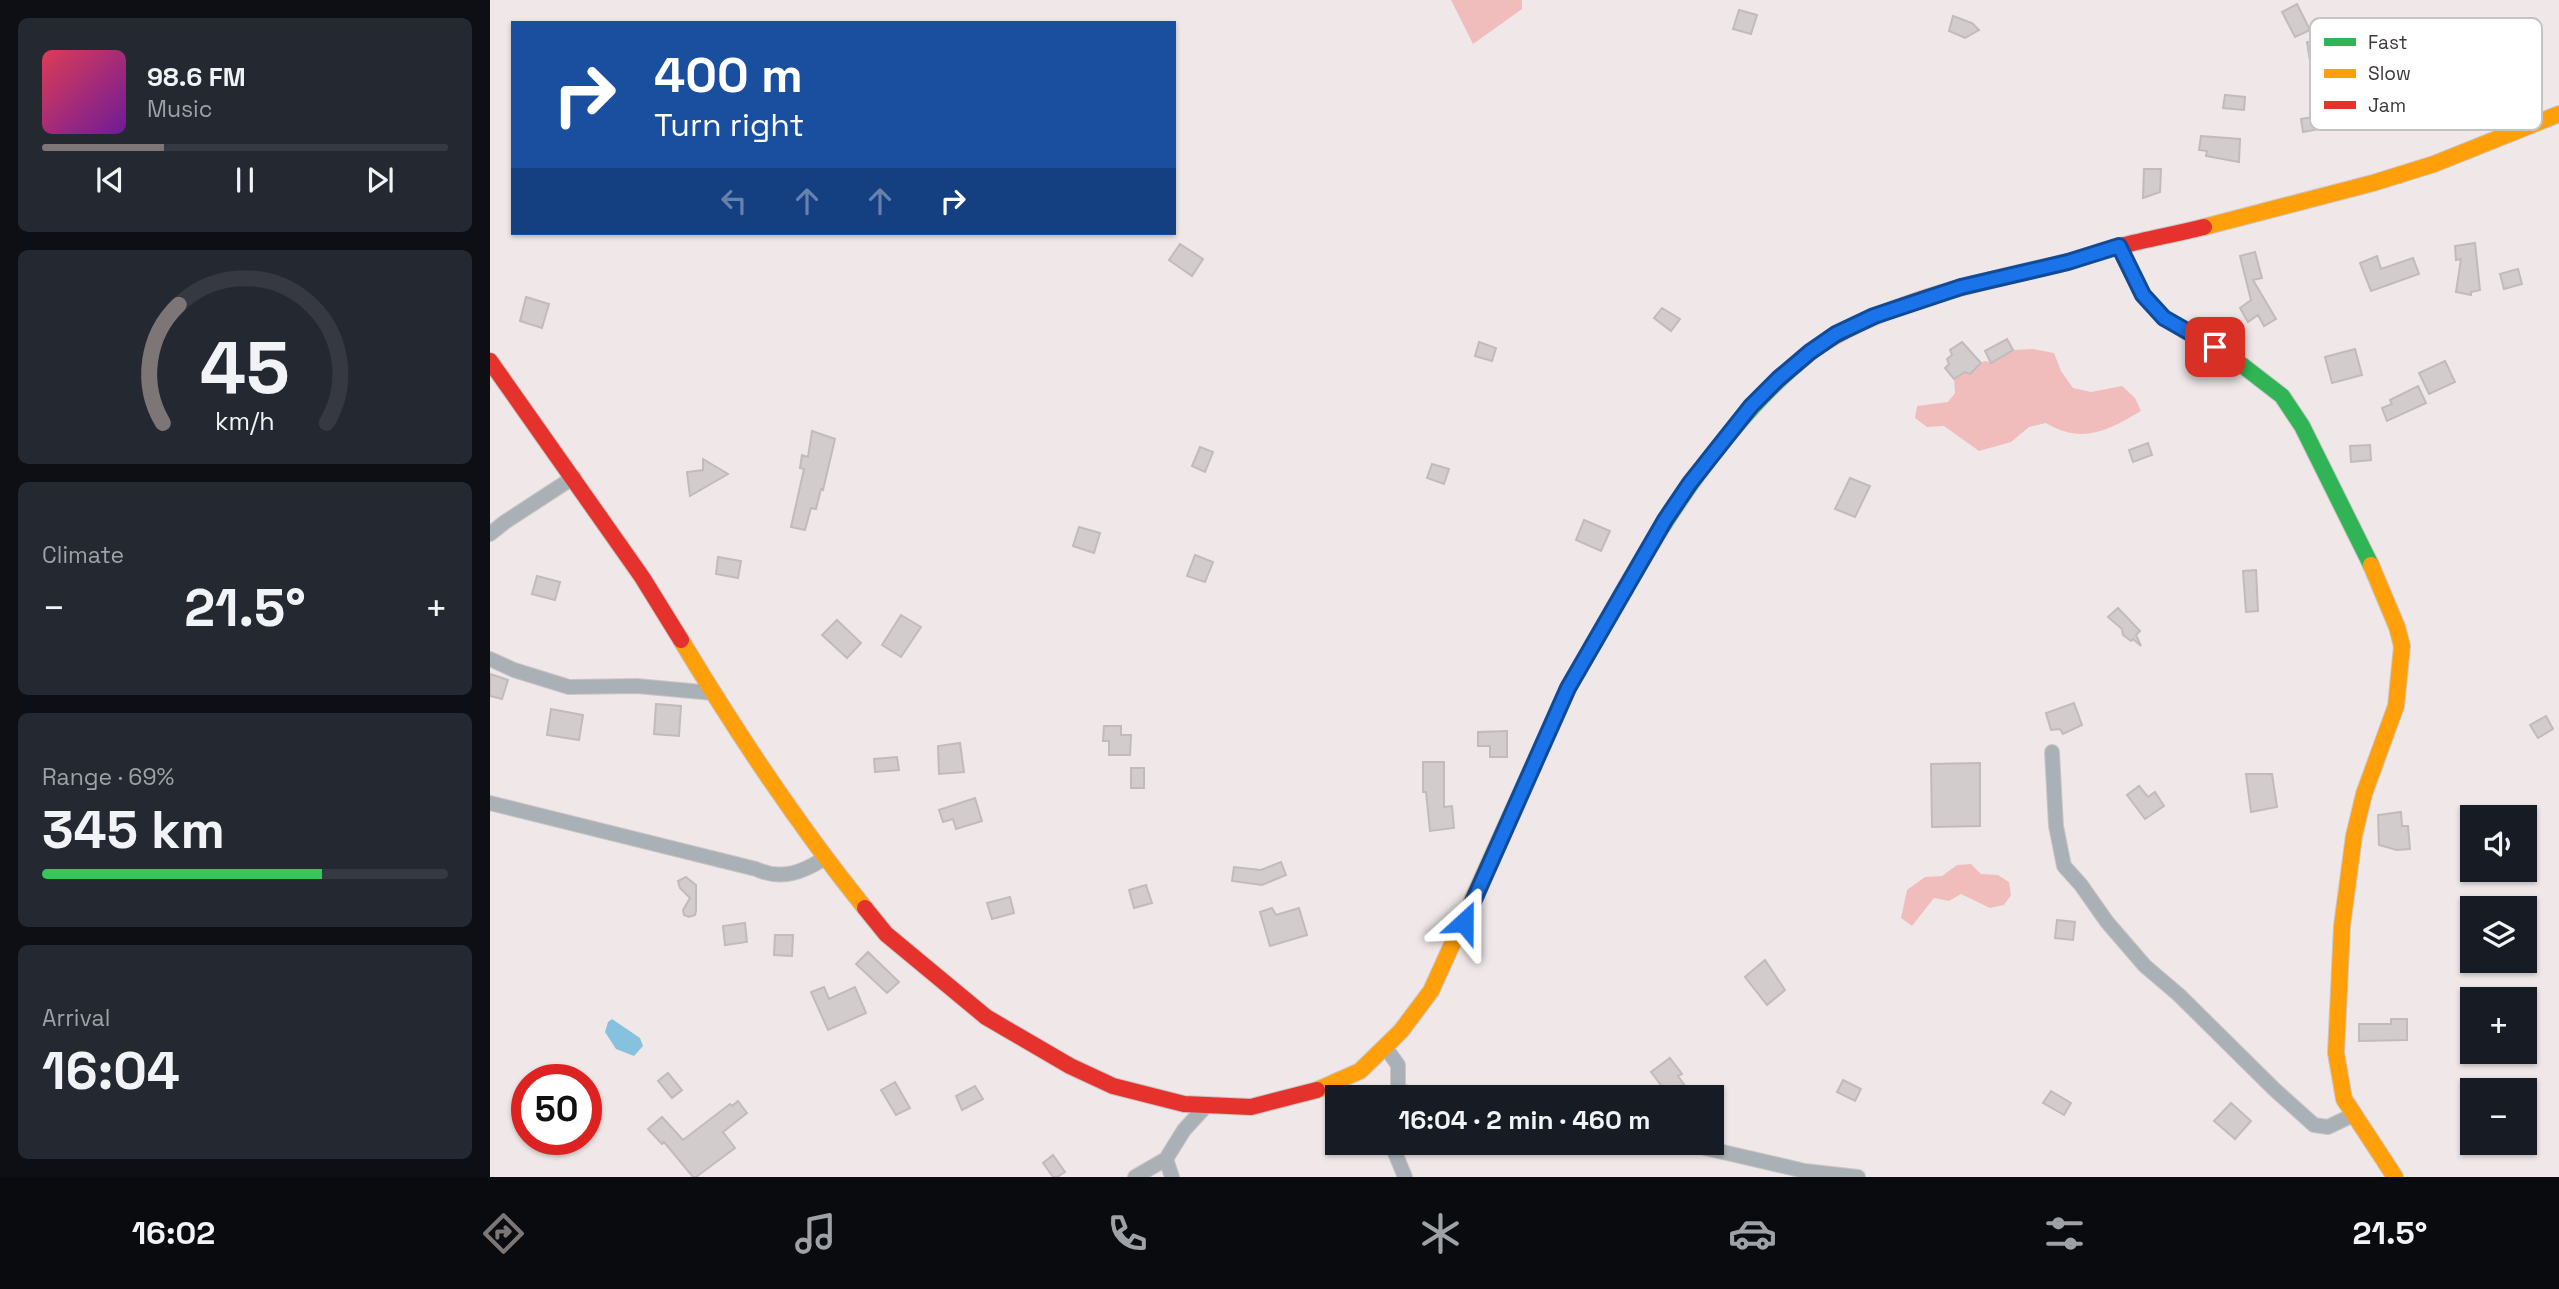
<!DOCTYPE html>
<html lang="en">
<head>
<meta charset="utf-8">
<style>
	:root { --surface:#171b24; --page:#242831; --text:#f1f3f6; --muted:#9ea1a6; --line:#363941; --accent:#7d7676 }
	body { margin:0; font-family:"Space Grotesk",sans-serif; background:var(--page); color:var(--text); height:100vh; display:flex; flex-direction:column; font-size:26px; white-space:nowrap }
	* { box-sizing:border-box; margin:0 }
	p { font-size:23px; color:var(--muted) }
	.icon { flex:none; width:38px; height:38px; fill:none; stroke:currentColor; stroke-width:2; stroke-linecap:round; stroke-linejoin:round }
	.map { position:relative; flex:1; overflow:hidden }
	.panel { display:flex; flex-direction:column; gap:18px; padding:18px; background:#0d0f14; width:490px }
	.panel>* { flex:none }
	.top-card { position:absolute; left:21px; top:21px; width:665px; height:214px; border-radius:0px; box-shadow:0 2px 5px #0004; background:#1a4fa0; color:#fff; overflow:hidden }
	.buttons { position:absolute; left:1970px; top:805px; display:grid; gap:14px }
	.buttons a { display:grid; place-items:center; width:77px; height:77px; border-radius:0px; background:var(--surface); box-shadow:0 2px 5px #0004; font-size:35px }
	.speed { position:absolute; left:21px; top:1064px; display:flex; gap:14px; font-size:35px; font-weight:700; text-align:center }
	.speed>* { display:grid; place-content:center; width:91px; height:91px; border-radius:50%; background:var(--surface); box-shadow:0 2px 5px #0004; line-height:1 }
	.speed .limit { border:10px solid #d22; background:#fff; color:#111 }
	.pin { position:absolute; display:grid; place-items:center; width:60px; height:60px; color:#fff; margin:-30px; border-radius:14px; box-shadow:0 4px 10px #0006 }
	.me { position:absolute; width:77px; margin:-38px; rotate:24deg; stroke-linejoin:round; filter:drop-shadow(0 0 5px #0008) }
	.turn { display:flex; align-items:center; gap:24px; height:147px; padding:0 28px; font-size:32px }
	.turn .icon { width:91px; height:91px; stroke-width:2.5 }
	.turn b { display:block; font-size:49px; line-height:60px }
	.lanes { display:flex; align-items:center; height:66px; padding:0 28px; background:#0003; justify-content:center; gap:35px; direction:ltr }
	.lanes .off { opacity:.35 }
	.big { font-size:52px; font-weight:800; line-height:1.1 }
	.panel .tile { flex:1; display:flex; flex-direction:column; justify-content:center; gap:10px; min-width:0; padding:0 24px; border-radius:10px; background:var(--page) }
	.panel .dial { align-items:center; gap:0 }
	.dial svg { height:182px; overflow:visible; fill:none; stroke:var(--line); stroke-width:7; stroke-linecap:round; text-anchor:middle }
	.dial text { fill:var(--text); stroke:none }
	.song { display:flex; align-items:center; gap:21px }
	.cover { width:84px; height:84px; border-radius:10px; background:linear-gradient(135deg,hsl(350 70% 55%),hsl(280 70% 35%)) }
	.played { height:7px; border-radius:4px; background:linear-gradient(90deg,var(--accent) 30%,var(--line) 30%) }
	.keys { display:flex; justify-content:space-around; direction:ltr }
	.heat { display:flex; justify-content:space-between; align-items:center; font-size:38px; direction:ltr }
	.charge { height:10px; border-radius:5px; background:linear-gradient(90deg,#34c759 69%,var(--line) 0) }
	.trip { position:absolute; left:835px; top:1085px; width:399px; height:70px; border-radius:0px; background:var(--surface); box-shadow:0 2px 5px #0004; font-weight:800; line-height:70px; text-align:center }
	.tabs { display:flex; height:112px; justify-content:space-around; align-items:center; background:#090b0e; color:var(--muted) }
	.tabs .icon { width:49px; height:49px }
	.tabs .on { color:var(--accent) }
	.tabs b { font-size:32px; color:var(--text) }
	main { display:flex; flex:1; min-height:0 }
	.map>svg:first-child { display:block }
	.forest { fill:#f0bdbc }
	.water { fill:#86c1de }
	.building { fill:#d3cccc; stroke:#c1bbbb; stroke-width:2 }
	.lines { fill:none; stroke-linecap:round; stroke-linejoin:round }
	.street-casing { stroke:#ccc6c6; stroke-width:16 }
	.fast-casing { stroke:#ccc6c6; stroke-width:18 }
	.slow-casing { stroke:#ccc6c6; stroke-width:18 }
	.jam-casing { stroke:#ccc6c6; stroke-width:18 }
	.street { stroke:#aab1b6; stroke-width:14 }
	.fast { stroke:#30b455; stroke-width:16 }
	.slow { stroke:#ff9f0a; stroke-width:16 }
	.jam { stroke:#e5322d; stroke-width:16 }
	.route-casing { stroke:#114b97; stroke-width:18 }
	.route { stroke:#1a73e8; stroke-width:12 }
	.key { fill:#fff; stroke:#c5c4c4; stroke-width:2 }
	.key-label { font-size:19px; fill:#3f3939 }
</style>
</head>
<body>
<main>
<section class="panel">
<div class="tile">
<div class="song"><i class="cover"></i><div><b>98.6 FM</b><p>Music</p></div></div>
<div class="played"></div>
<div class="keys"><svg class="icon" aria-label="previous" viewBox="0 0 24 24"><path d="M18 5L8 12l10 7zM5 5v14"/></svg><svg class="icon" aria-label="pause" viewBox="0 0 24 24"><path d="M8 5v14M16 5v14"/></svg><svg class="icon" aria-label="next" viewBox="0 0 24 24"><path d="M6 5l10 7-10 7zM19 5v14"/></svg></div>
</div>
<div class="tile dial"><svg viewBox="0 0 100 80">
<path d="M14 69A42 42 0 1 1 86 69"/>
<path d="M14 69A42 42 0 0 1 21 17" stroke="#7d7676"/>
<text x="50" y="56" font-size="32" font-weight="700">45</text>
<text x="50" y="72" font-size="11">km/h</text>
</svg></div>
<div class="tile"><p>Climate</p>
<div class="heat"><a>−</a><b class="big">21.5°</b><a>+</a></div>
</div>
<div class="tile"><p>Range · 69%</p><b class="big">345 km</b><div class="charge"></div></div>
<div class="tile"><p>Arrival</p><b class="big">16:04</b></div>
</section>
<div class="map">
<svg width="2069" height="1177" viewBox="0 0 2069 1177">
	<rect width="100%" height="100%" fill="#f0e8e8"/>
	<path class="forest" d="M 961,0 L 1032,0 L 1032,9 L 983,44 Z
		M 1543,349 L 1564,353 L 1571,371 L 1583,388 L 1601,392 L 1632,386 L 1645,398 L 1651,411 C 1619,430 1592,445 1556,423 L 1539,427 L 1521,442 L 1489,451 L 1454,426 L 1437,427 L 1425,418 L 1427,406 L 1458,402 L 1465,393 L 1464,379 L 1475,372 L 1480,374 L 1494,361 L 1501,362 L 1523,350 Z
		M 1481,864 L 1491,874 L 1508,875 L 1519,882 L 1521,895 L 1514,905 L 1500,908 L 1471,894 L 1459,901 L 1444,898 L 1422,926 L 1411,918 L 1417,890 L 1435,877 L 1452,876 L 1467,865 Z"/>
	<path class="water" d="M 122,1019 L 150,1038 L 153,1046 L 144,1056 L 126,1049 L 115,1032 L 118,1022 Z"/>
	<path class="building" d="M 1807,4 L 1820,30 L 1805,37 L 1792,12 Z
		M 1249,10 L 1267,15 L 1261,34 L 1243,29 Z
		M 1463,16 L 1482,23 L 1489,30 L 1475,38 L 1459,31 Z
		M 1833,39 L 1837,64 L 1821,67 L 1817,42 Z
		M 1735,95 L 1755,97 L 1754,110 L 1733,108 Z
		M 1833,115 L 1835,128 L 1813,132 L 1811,119 Z
		M 1711,136 L 1750,139 L 1749,162 L 1716,156 L 1717,151 L 1709,150 Z
		M 1654,169 L 1671,169 L 1670,192 L 1653,198 Z
		M 1985,243 L 1990,290 L 1981,292 L 1981,295 L 1966,292 L 1971,259 L 1966,260 L 1965,246 Z
		M 690,244 L 713,259 L 702,276 L 679,260 Z
		M 1765,252 L 1772,278 L 1763,280 L 1786,319 L 1774,326 L 1768,315 L 1758,322 L 1750,308 L 1761,300 L 1750,256 Z
		M 1887,256 L 1891,269 L 1923,258 L 1929,274 L 1881,291 L 1870,263 Z
		M 2028,269 L 2032,284 L 2014,289 L 2010,274 Z
		M 36,297 L 59,304 L 52,328 L 30,321 Z
		M 1172,308 L 1190,319 L 1181,331 L 1164,318 Z
		M 1517,339 L 1523,350 L 1501,363 L 1495,351 Z
		M 989,342 L 1006,348 L 1002,361 L 985,356 Z
		M 1472,342 L 1491,363 L 1480,374 L 1475,372 L 1464,379 L 1455,368 L 1459,364 L 1457,359 L 1462,355 L 1460,350 Z
		M 1865,349 L 1872,375 L 1842,383 L 1835,357 Z
		M 1955,361 L 1965,382 L 1939,394 L 1929,373 Z
		M 1928,386 L 1936,403 L 1897,421 L 1892,408 L 1902,404 L 1900,400 Z
		M 322,431 L 345,439 L 333,490 L 331,489 L 326,509 L 321,508 L 315,530 L 301,527 L 314,469 L 310,468 L 312,455 L 318,457 Z
		M 1658,443 L 1662,455 L 1643,462 L 1639,450 Z
		M 1880,445 L 1881,460 L 1861,462 L 1860,446 Z
		M 710,447 L 723,452 L 715,472 L 702,466 Z
		M 213,459 L 238,474 L 200,496 L 197,472 L 213,470 Z
		M 942,464 L 959,469 L 954,484 L 937,478 Z
		M 1360,478 L 1380,486 L 1365,517 L 1345,509 Z
		M 1094,520 L 1120,531 L 1111,551 L 1086,540 Z
		M 589,527 L 610,533 L 604,553 L 583,546 Z
		M 705,555 L 723,562 L 715,582 L 697,576 Z
		M 228,557 L 251,561 L 248,578 L 226,574 Z
		M 1766,570 L 1768,611 L 1756,612 L 1753,571 Z
		M 47,576 L 70,582 L 65,600 L 42,594 Z
		M 1628,608 L 1650,631 L 1646,635 L 1651,646 L 1643,639 L 1641,641 L 1633,635 L 1632,629 L 1618,617 Z
		M 411,615 L 431,627 L 411,657 L 392,645 Z
		M 347,620 L 371,643 L 357,658 L 332,635 Z
		M 0,674 L 18,680 L 12,699 L 0,696 Z
		M 1584,703 L 1592,725 L 1573,734 L 1570,729 L 1561,730 L 1556,713 Z
		M 166,704 L 191,706 L 189,736 L 164,734 Z
		M 61,709 L 93,715 L 89,740 L 57,735 Z
		M 2056,716 L 2063,729 L 2048,738 L 2040,725 Z
		M 614,726 L 631,726 L 631,735 L 641,735 L 640,755 L 619,755 L 619,741 L 613,741 Z
		M 1017,731 L 1017,757 L 1000,757 L 1000,746 L 988,746 L 988,732 Z
		M 470,743 L 474,772 L 449,774 L 448,746 Z
		M 407,757 L 409,770 L 385,772 L 384,759 Z
		M 933,762 L 954,762 L 954,807 L 962,806 L 964,828 L 940,831 L 936,792 L 933,792 Z
		M 1490,763 L 1490,826 L 1442,827 L 1441,764 Z
		M 641,768 L 654,768 L 654,788 L 641,788 Z
		M 1756,774 L 1782,774 L 1787,807 L 1761,812 Z
		M 1649,786 L 1658,797 L 1665,792 L 1674,806 L 1655,819 L 1637,795 Z
		M 485,798 L 492,821 L 466,829 L 463,819 L 453,822 L 449,810 Z
		M 1911,812 L 1912,826 L 1918,826 L 1920,849 L 1907,850 L 1889,845 L 1888,815 Z
		M 791,862 L 796,875 L 772,885 L 742,881 L 744,867 L 771,870 Z
		M 196,877 L 206,885 L 206,911 L 205,915 L 199,917 L 194,915 L 193,910 L 200,898 L 190,888 L 188,881 Z
		M 656,885 L 662,903 L 644,908 L 639,890 Z
		M 520,897 L 524,913 L 502,919 L 497,903 Z
		M 782,908 L 786,915 L 809,908 L 817,935 L 780,946 L 770,912 Z
		M 1567,920 L 1585,922 L 1583,940 L 1565,938 Z
		M 255,923 L 257,942 L 235,945 L 233,926 Z
		M 285,935 L 303,935 L 302,956 L 284,955 Z
		M 378,952 L 409,982 L 397,993 L 366,964 Z
		M 1275,960 L 1295,990 L 1277,1005 L 1255,977 Z
		M 334,987 L 339,999 L 365,987 L 376,1013 L 338,1030 L 321,992 Z
		M 1901,1019 L 1917,1019 L 1917,1040 L 1869,1041 L 1869,1024 L 1901,1024 Z
		M 1180,1058 L 1192,1074 L 1188,1076 L 1198,1090 L 1188,1097 L 1180,1097 L 1161,1072 Z
		M 178,1073 L 192,1090 L 182,1098 L 168,1081 Z
		M 1353,1080 L 1371,1089 L 1365,1101 L 1347,1092 Z
		M 405,1082 L 420,1108 L 406,1115 L 391,1090 Z
		M 485,1086 L 493,1099 L 472,1110 L 466,1096 Z
		M 1561,1091 L 1581,1103 L 1574,1115 L 1553,1103 Z
		M 248,1101 L 257,1113 L 233,1132 L 245,1148 L 206,1177 L 203,1177 L 174,1142 L 172,1144 L 158,1129 L 172,1117 L 193,1140 L 240,1104 L 242,1106 Z
		M 1741,1103 L 1761,1121 L 1745,1139 L 1724,1121 Z
		M 563,1155 L 575,1172 L 567,1177 L 563,1177 L 553,1163 Z"/>
	<g class="lines">
		<defs>
			<path id="street" d="M 0,534 L 15,522 L 84,477
				M 0,659 L 24,670 L 79,687 L 147,686 L 223,693
				M 1562,752 L 1566,826 L 1574,866 L 1591,885 L 1617,922 L 1655,966 L 1689,995 L 1784,1089 L 1824,1125 L 1838,1127 L 1863,1115
				M 0,803 L 266,869 C 292,881 313,872 335,858
				M 896,1048 L 908,1065 L 908,1090 L 930,1097
				M 901,1143 L 915,1177
				M 1178,1143 L 1198,1144 L 1315,1171 L 1368,1177
				M 676,1159 L 682,1177
				M 645,1177 L 676,1159 L 694,1130 L 716,1106"/>
			<path id="fast" d="M 1629,246 L 1653,295 L 1674,318 L 1748,362 L 1792,396 L 1812,426 L 1881,565
				M 1067,713 L 1078,688 C 1149,565 1209,445 1320,352"/>
			<path id="slow" d="M 1714,227 L 1883,183 L 1944,164 L 2069,114
				M 1881,565 L 1907,627 L 1912,646 L 1906,706 L 1874,794 L 1864,836 L 1852,926 L 1846,1053 L 1854,1099 L 1905,1177
				M 191,640 C 247,733 307,824 375,908
				M 827,1090 L 870,1071 L 911,1031 L 941,991 L 1067,713"/>
			<path id="jam" d="M 1320,352 C 1394,301 1483,284 1569,264 C 1590,259 1610,251 1631,246 C 1658,239 1686,234 1714,227
				M 0,361 L 152,577 L 191,640
				M 375,908 L 396,934 L 496,1017 L 580,1066 L 623,1086 L 694,1104 L 761,1107 L 827,1090"/>
		</defs>
		<use href="#street" class="street-casing"/>
		<use href="#fast" class="fast-casing"/>
		<use href="#slow" class="slow-casing"/>
		<use href="#jam" class="jam-casing"/>
		<use href="#street" class="street"/>
		<use href="#fast" class="fast"/>
		<use href="#slow" class="slow"/>
		<use href="#jam" class="jam"/>
	</g>
	<g class="lines">
		<defs>
			<path id="route" d="M 974,922 L 1078,688 L 1175,520 L 1200,483 L 1261,406 L 1288,379 L 1320,352 L 1346,334 L 1384,316 L 1471,287 L 1578,262 L 1629,246 L 1653,295 L 1674,318 L 1725,347"/>
		</defs>
		<use href="#route" class="route-casing"/>
		<use href="#route" class="route"/>
	</g>
	<rect x="1820" y="18" width="232" height="112" rx="10" class="key"/>
	<rect x="1834" y="38" width="32" height="8" fill="#30b455"/>
	<rect x="1834" y="69" width="32" height="9" fill="#ff9f0a"/>
	<rect x="1834" y="101" width="32" height="8" fill="#e5322d"/>
	<g class="key-label">
		<text x="1878" y="49">Fast</text>
		<text x="1878" y="80">Slow</text>
		<text x="1878" y="112">Jam</text>
	</g>
</svg>
<div class="buttons">
<a><svg class="icon" aria-label="sound" viewBox="0 0 24 24"><path d="M4 9h4l5-4v14l-5-4H4zM17 9q2 3 0 6"/></svg></a>
<a><svg class="icon" aria-label="layers" viewBox="0 0 24 24"><path d="M12 4l9 5-9 5-9-5zM3 14l9 5 9-5"/></svg></a>
<a>+</a>
<a>−</a>
</div>
<div class="speed"><div class="limit">50</div></div>
<div class="pin" style="left:1725px;top:347px;background:#d93025"><svg class="icon" aria-label="arrive" viewBox="0 0 24 24"><path d="M6 21V4h12l-3 4 3 4H6"/></svg></div>
<svg class="me" style="left:974px;top:922px" viewBox="-20 -20 40 40"><path d="M0-17L14 15 0 8-14 15z" fill="#1a73e8" stroke="#fff" stroke-width="4"/></svg>
<div class="trip">16:04 · 2 min · 460 m</div>
<div class="top-card">
<div class="turn"><svg class="icon" aria-label="right" viewBox="0 0 24 24"><path d="M7 20v-9h11M14 6l5 5-5 5"/></svg><div><b>400 m</b>Turn right</div></div>
<div class="lanes"><svg class="icon off" aria-label="left" viewBox="0 0 24 24"><path d="M17 20v-9H6M10 6l-5 5 5 5"/></svg><svg class="icon off" aria-label="ahead" viewBox="0 0 24 24"><path d="M12 20V5M6 11l6-6 6 6"/></svg><svg class="icon off" aria-label="ahead" viewBox="0 0 24 24"><path d="M12 20V5M6 11l6-6 6 6"/></svg><svg class="icon" aria-label="right" viewBox="0 0 24 24"><path d="M7 20v-9h11M14 6l5 5-5 5"/></svg></div>
</div>
</div>
</main>
<nav class="tabs">
<b>16:02</b>
<svg class="icon on" aria-label="directions" viewBox="0 0 24 24"><path d="M12 3l9 9-9 9-9-9zM9 14v-3h6M13 9l2 2-2 2"/></svg>
<svg class="icon" aria-label="music" viewBox="0 0 24 24"><path d="M9 18V5l10-2v13"/><circle cx="6" cy="18" r="3"/><circle cx="16" cy="16" r="3"/></svg>
<svg class="icon" aria-label="phone" viewBox="0 0 24 24"><path d="M5 4h4l2 5-3 2q2 4 5 5l2-3 5 2v4C11 20 4 13 5 4z"/></svg>
<svg class="icon" aria-label="climate" viewBox="0 0 24 24"><path d="M12 3v18M4 7l16 10M4 17L20 7"/></svg>
<svg class="icon" aria-label="car" viewBox="0 0 24 24"><path d="M5 17H2v-5l4-1 3-4h7l3 4 3 1v5h-3M9 17h6M6 11h13"/><circle cx="7" cy="17" r="2"/><circle cx="17" cy="17" r="2"/></svg>
<svg class="icon" aria-label="filters" viewBox="0 0 24 24"><path d="M4 7h16M4 17h16"/><circle cx="9" cy="7" r="2"/><circle cx="15" cy="17" r="2"/></svg>
<b>21.5°</b>
</nav>
</body>
</html>
